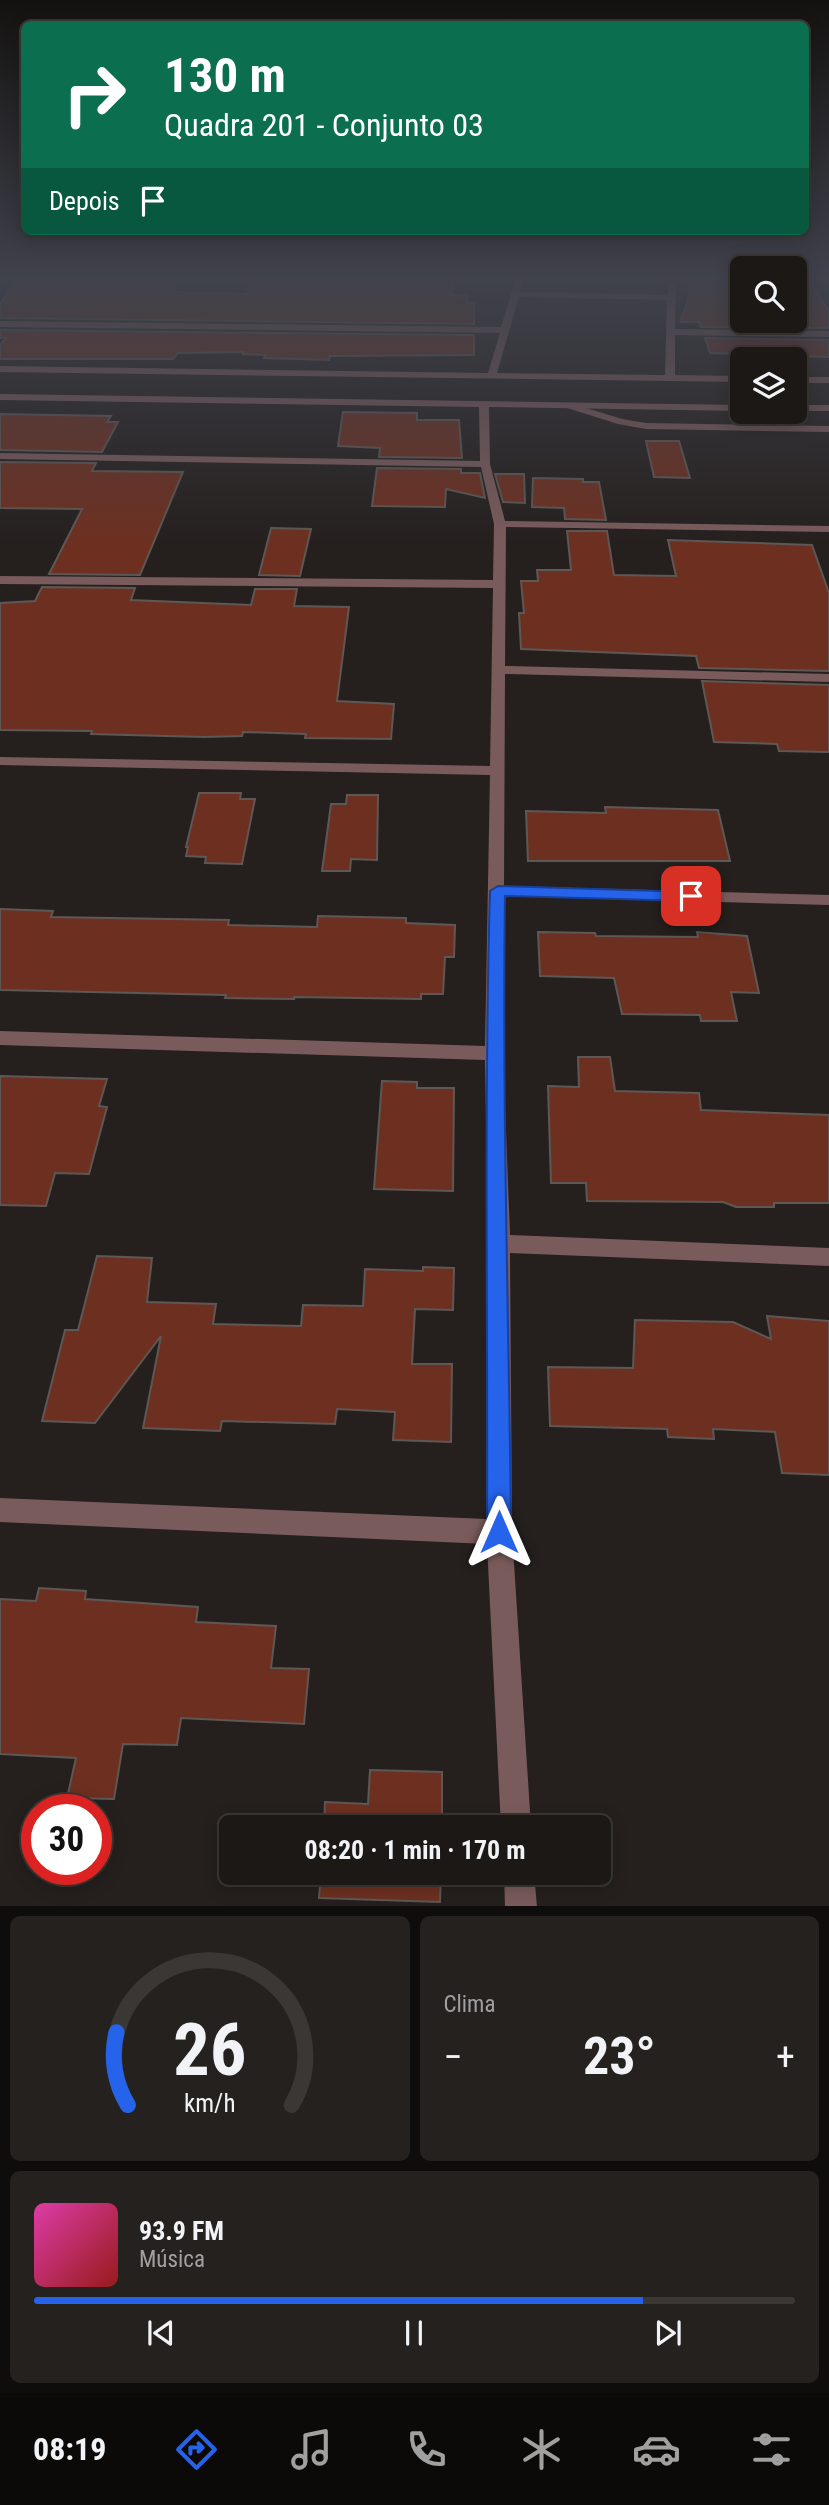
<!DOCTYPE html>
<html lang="pt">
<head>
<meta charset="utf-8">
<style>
	:root { --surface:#1c1816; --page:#25211f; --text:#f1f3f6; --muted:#a0a0a1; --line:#3a3735; --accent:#2563eb }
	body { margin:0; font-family:"Roboto Condensed",sans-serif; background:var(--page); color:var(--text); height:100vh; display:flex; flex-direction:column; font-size:26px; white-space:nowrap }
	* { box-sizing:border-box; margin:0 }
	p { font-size:23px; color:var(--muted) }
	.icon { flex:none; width:38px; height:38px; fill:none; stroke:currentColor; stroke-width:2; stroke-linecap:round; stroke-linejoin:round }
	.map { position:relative; height:1906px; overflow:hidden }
	.sheet { display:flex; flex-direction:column; gap:10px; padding:10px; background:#0f0d0c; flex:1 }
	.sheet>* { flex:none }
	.guide { position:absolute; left:21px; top:21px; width:788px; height:214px; border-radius:10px; box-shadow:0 4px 18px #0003,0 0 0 2px var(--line); background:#0b6e4f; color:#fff; overflow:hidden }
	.tools { position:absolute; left:730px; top:256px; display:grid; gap:14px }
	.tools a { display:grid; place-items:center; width:77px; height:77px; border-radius:10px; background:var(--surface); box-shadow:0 4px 18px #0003,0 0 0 2px var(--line); font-size:35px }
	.speed { position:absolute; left:21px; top:1794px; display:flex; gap:14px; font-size:35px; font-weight:700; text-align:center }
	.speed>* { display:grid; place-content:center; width:91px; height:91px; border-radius:50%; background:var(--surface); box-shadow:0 4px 18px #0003,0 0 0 2px var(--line); line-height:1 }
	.speed .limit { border:10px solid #d22; background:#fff; color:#111 }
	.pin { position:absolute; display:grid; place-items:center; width:60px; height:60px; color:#fff; margin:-30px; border-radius:14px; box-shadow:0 4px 10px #0006 }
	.me { position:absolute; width:77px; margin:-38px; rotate:0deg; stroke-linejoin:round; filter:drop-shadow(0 0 5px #0008) }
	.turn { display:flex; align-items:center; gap:24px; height:147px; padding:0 28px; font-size:32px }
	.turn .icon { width:91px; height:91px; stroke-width:2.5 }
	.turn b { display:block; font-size:49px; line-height:60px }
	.then { display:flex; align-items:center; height:66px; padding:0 28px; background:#0003; gap:14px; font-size:26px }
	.big { font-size:52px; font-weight:700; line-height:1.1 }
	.sheet .widget { flex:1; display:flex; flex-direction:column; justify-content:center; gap:10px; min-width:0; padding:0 24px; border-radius:10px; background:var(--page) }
	.sheet .dial { align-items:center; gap:0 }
	.dial svg { height:182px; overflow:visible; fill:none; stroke:var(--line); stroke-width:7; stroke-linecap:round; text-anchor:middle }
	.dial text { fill:var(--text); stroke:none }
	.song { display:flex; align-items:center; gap:21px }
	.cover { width:84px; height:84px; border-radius:10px; background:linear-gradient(135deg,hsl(320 70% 55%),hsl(0 70% 35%)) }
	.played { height:7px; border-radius:4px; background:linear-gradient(90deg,var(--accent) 80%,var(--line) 80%) }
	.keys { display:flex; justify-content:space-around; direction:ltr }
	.heat { display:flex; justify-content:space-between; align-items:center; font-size:38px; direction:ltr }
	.sheet .tiles { flex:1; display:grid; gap:10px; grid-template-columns:1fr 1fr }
	.widget:last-child { grid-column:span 2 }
	.trip { position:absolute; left:219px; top:1815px; width:392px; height:70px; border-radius:10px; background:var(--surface); box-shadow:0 4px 18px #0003,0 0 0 2px var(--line); font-weight:700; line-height:70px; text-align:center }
	.tab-bar { display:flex; height:112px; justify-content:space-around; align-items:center; background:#0b0a09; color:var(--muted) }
	.tab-bar .icon { width:49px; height:49px }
	.tab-bar .current { color:var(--accent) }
	.tab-bar b { font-size:32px; color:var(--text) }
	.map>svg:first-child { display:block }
	.building { fill:#6d3020; stroke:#5d5755; stroke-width:2 }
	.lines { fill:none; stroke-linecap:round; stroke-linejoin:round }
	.service { fill:#7a5b5b; fill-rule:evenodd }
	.minor { fill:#7a5b5b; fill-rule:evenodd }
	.route { fill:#2563eb; stroke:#184099; stroke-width:2 }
</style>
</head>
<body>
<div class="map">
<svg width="829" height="1907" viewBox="0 0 829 1907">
	<rect width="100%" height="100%" fill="#25201e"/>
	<path class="building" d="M 19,278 L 180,278 L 172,292 L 247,294 L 253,278 L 453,278 L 452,295 L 467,296 L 467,303 L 474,303 L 474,324 L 0,318 L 0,304 Z
		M 692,278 L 742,278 L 742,320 L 794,320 L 794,278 L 809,278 L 829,312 L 829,328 L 701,327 L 699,322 L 680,322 L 687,304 Z
		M 0,330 L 474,335 L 474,355 L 330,356 L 329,360 L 264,358 L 266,355 L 243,354 L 244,352 L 178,353 L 173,359 L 0,359 L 0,345 L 6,338 L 0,338 Z
		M 705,338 L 829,340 L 829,357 L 710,353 Z
		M 343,412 L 417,413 L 417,420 L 459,420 L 462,458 L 379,457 L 380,448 L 338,446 Z
		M 0,414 L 111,416 L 107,422 L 118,422 L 102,452 L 0,450 Z
		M 646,441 L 679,441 L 690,478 L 654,477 Z
		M 0,462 L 96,463 L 92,471 L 183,472 L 140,575 L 49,574 L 82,509 L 0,508 Z
		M 377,468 L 461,469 L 461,473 L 480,473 L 485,498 L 446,489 L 445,507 L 372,506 Z
		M 495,474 L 524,474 L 525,503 L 503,502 Z
		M 533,478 L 583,479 L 583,482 L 599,482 L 606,520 L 565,519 L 564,508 L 532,507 Z
		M 271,528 L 311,529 L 300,576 L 259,575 Z
		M 567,531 L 607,531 L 614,575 L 676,576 L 668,540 L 812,545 L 829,593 L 829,671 L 699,668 L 696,656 L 521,649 L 519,613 L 524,613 L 521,581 L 538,581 L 537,570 L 571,570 Z
		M 42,587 L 135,588 L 131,600 L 251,605 L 255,589 L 297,589 L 294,606 L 349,607 L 337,701 L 394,704 L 391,739 L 305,738 L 306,734 L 243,732 L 242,736 L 204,737 L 91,734 L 92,731 L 0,730 L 0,603 L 35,601 Z
		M 702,681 L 829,685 L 829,752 L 779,751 L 777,744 L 714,742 Z
		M 199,793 L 241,793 L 240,799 L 255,799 L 242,864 L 205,863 L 206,857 L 186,856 L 188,847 L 186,847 Z
		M 347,795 L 378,795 L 377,860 L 351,859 L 350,871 L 322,871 L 331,804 L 346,804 Z
		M 605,807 L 718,810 L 730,861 L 528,861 L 526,811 L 606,813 Z
		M 0,909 L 53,911 L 51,917 L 229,920 L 228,925 L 317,927 L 318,916 L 406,918 L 406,923 L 455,925 L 454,957 L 445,957 L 443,994 L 421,994 L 421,999 L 294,997 L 294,999 L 225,998 L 226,995 L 0,990 Z
		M 538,932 L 595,933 L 596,936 L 698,937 L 697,932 L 747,936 L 759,993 L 731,992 L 737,1021 L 701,1021 L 700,1015 L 622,1014 L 614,978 L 540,976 Z
		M 578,1057 L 610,1057 L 615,1091 L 699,1093 L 701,1110 L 829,1115 L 829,1203 L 774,1203 L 774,1207 L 736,1207 L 723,1202 L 587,1201 L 586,1183 L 551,1183 L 548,1086 L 579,1087 Z
		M 0,1076 L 107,1079 L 99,1106 L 107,1107 L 89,1174 L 55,1173 L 46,1206 L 0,1205 Z
		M 382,1081 L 417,1082 L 417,1088 L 454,1088 L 453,1191 L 374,1189 Z
		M 97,1256 L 152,1258 L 147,1302 L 216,1304 L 213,1324 L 301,1326 L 303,1305 L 363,1306 L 365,1269 L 423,1271 L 423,1267 L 454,1268 L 453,1310 L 415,1309 L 412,1364 L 452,1364 L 451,1442 L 393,1440 L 395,1412 L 337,1409 L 335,1424 L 222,1421 L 220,1431 L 143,1428 L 161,1336 L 95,1423 L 42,1421 L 65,1330 L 78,1330 Z
		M 767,1316 L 829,1321 L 829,1475 L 782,1473 L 775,1432 L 713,1429 L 714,1439 L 668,1437 L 667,1429 L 550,1426 L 548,1367 L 633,1368 L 635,1320 L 733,1322 L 771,1339 Z
		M 39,1588 L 86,1591 L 85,1599 L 198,1607 L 196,1622 L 276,1626 L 271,1668 L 309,1669 L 304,1724 L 181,1718 L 177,1745 L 123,1744 L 114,1799 L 67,1798 L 76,1758 L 0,1754 L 0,1599 L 36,1601 Z
		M 370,1770 L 442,1772 L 442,1827 L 324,1827 L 325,1802 L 368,1804 Z
		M 321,1872 L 441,1872 L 440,1902 L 319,1898 Z"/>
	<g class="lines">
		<path class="service" d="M 570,403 L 622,419 L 646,423 L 829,426 L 829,432 L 646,429 L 618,424 L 567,408 L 565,406 Z"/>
		<path class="minor" d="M 516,278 L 524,278 L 520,292 L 668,295 L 668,278 L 676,278 L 675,329 L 829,331 L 829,337 L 675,335 L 675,375 L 742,376 L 742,382 L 0,372 L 0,366 L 488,373 L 500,333 L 0,327 L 0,321 L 501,327 ZM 519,297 L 667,300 L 665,375 L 497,373 Z
			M 794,377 L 829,377 L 829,383 L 794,383 Z
			M 0,394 L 742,405 L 742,411 L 489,407 L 490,464 L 505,521 L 829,526 L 829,532 L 506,527 L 505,666 L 829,674 L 829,682 L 505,674 L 504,886 L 829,895 L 829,905 L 504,896 L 503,1053 L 510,1235 L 829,1248 L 829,1266 L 510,1253 L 512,1532 L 531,1827 L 501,1827 L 487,1544 L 0,1522 L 0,1498 L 486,1519 L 488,1244 L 485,1060 L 0,1045 L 0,1031 L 485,1046 L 490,775 L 0,765 L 0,757 L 490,766 L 493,588 L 0,584 L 0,576 L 493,580 L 494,524 L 481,467 L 0,459 L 0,453 L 480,461 L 479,407 L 0,400 Z
			M 794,405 L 829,405 L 829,411 L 794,411 Z
			M 504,1872 L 534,1872 L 537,1907 L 505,1907 Z"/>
	</g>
	<linearGradient id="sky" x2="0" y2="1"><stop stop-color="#141210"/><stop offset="0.51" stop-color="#40424c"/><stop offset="1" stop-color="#40424c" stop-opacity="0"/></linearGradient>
	<rect width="829" height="545" fill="url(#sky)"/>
	<path class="route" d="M 498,886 L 691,892 L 698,896 L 691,901 L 505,896 C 502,1108 509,1320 511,1532 L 507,1540 L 499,1544 L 491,1540 L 487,1532 C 488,1318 484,1105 490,891 Z"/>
</svg>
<div class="tools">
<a><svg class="icon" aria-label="search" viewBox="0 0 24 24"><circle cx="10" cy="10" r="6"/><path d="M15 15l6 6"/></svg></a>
<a><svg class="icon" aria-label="layers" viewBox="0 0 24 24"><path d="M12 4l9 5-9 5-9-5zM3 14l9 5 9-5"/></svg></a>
</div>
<div class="speed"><div class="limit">30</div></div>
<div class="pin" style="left:691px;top:896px;background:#d93025"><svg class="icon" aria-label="arrive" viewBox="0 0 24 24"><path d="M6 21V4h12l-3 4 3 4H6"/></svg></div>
<svg class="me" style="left:499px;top:1532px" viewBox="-20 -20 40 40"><path d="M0-17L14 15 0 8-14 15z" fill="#2563eb" stroke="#fff" stroke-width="4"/></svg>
<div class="trip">08:20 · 1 min · 170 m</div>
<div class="guide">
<div class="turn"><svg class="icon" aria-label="right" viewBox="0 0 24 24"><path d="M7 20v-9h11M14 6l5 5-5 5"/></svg><div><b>130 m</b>Quadra 201 - Conjunto 03</div></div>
<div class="then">Depois<svg class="icon" aria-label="arrive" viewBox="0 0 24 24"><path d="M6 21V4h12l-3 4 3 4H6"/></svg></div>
</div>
</div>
<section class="sheet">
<div class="tiles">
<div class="widget dial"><svg viewBox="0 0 100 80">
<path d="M14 69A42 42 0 1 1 86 69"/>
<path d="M14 69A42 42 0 0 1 9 37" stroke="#2563eb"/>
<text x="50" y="56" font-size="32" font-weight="700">26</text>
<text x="50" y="72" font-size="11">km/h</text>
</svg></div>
<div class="widget"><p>Clima</p>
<div class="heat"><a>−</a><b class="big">23°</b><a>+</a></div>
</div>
<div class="widget">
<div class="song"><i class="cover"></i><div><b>93.9 FM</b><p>Música</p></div></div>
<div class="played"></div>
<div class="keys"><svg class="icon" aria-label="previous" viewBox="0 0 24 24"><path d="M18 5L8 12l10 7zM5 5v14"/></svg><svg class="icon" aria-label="pause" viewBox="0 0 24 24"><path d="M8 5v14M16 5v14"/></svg><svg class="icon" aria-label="next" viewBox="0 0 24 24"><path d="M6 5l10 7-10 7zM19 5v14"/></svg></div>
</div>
</div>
</section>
<nav class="tab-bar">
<b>08:19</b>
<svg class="icon current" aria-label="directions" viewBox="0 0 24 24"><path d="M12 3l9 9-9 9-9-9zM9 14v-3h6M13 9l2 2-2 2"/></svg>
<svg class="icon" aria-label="music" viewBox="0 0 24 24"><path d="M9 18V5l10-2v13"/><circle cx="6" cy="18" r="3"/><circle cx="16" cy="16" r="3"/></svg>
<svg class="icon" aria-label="phone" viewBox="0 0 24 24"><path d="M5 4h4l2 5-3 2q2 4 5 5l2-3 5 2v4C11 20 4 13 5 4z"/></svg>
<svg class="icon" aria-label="climate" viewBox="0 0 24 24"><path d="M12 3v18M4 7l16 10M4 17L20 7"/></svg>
<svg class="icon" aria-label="car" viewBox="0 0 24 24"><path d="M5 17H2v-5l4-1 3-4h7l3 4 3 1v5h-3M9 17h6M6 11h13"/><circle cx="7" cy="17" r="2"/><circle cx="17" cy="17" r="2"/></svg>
<svg class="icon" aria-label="filters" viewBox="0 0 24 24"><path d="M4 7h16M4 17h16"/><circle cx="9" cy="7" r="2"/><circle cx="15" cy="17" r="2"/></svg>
</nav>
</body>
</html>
